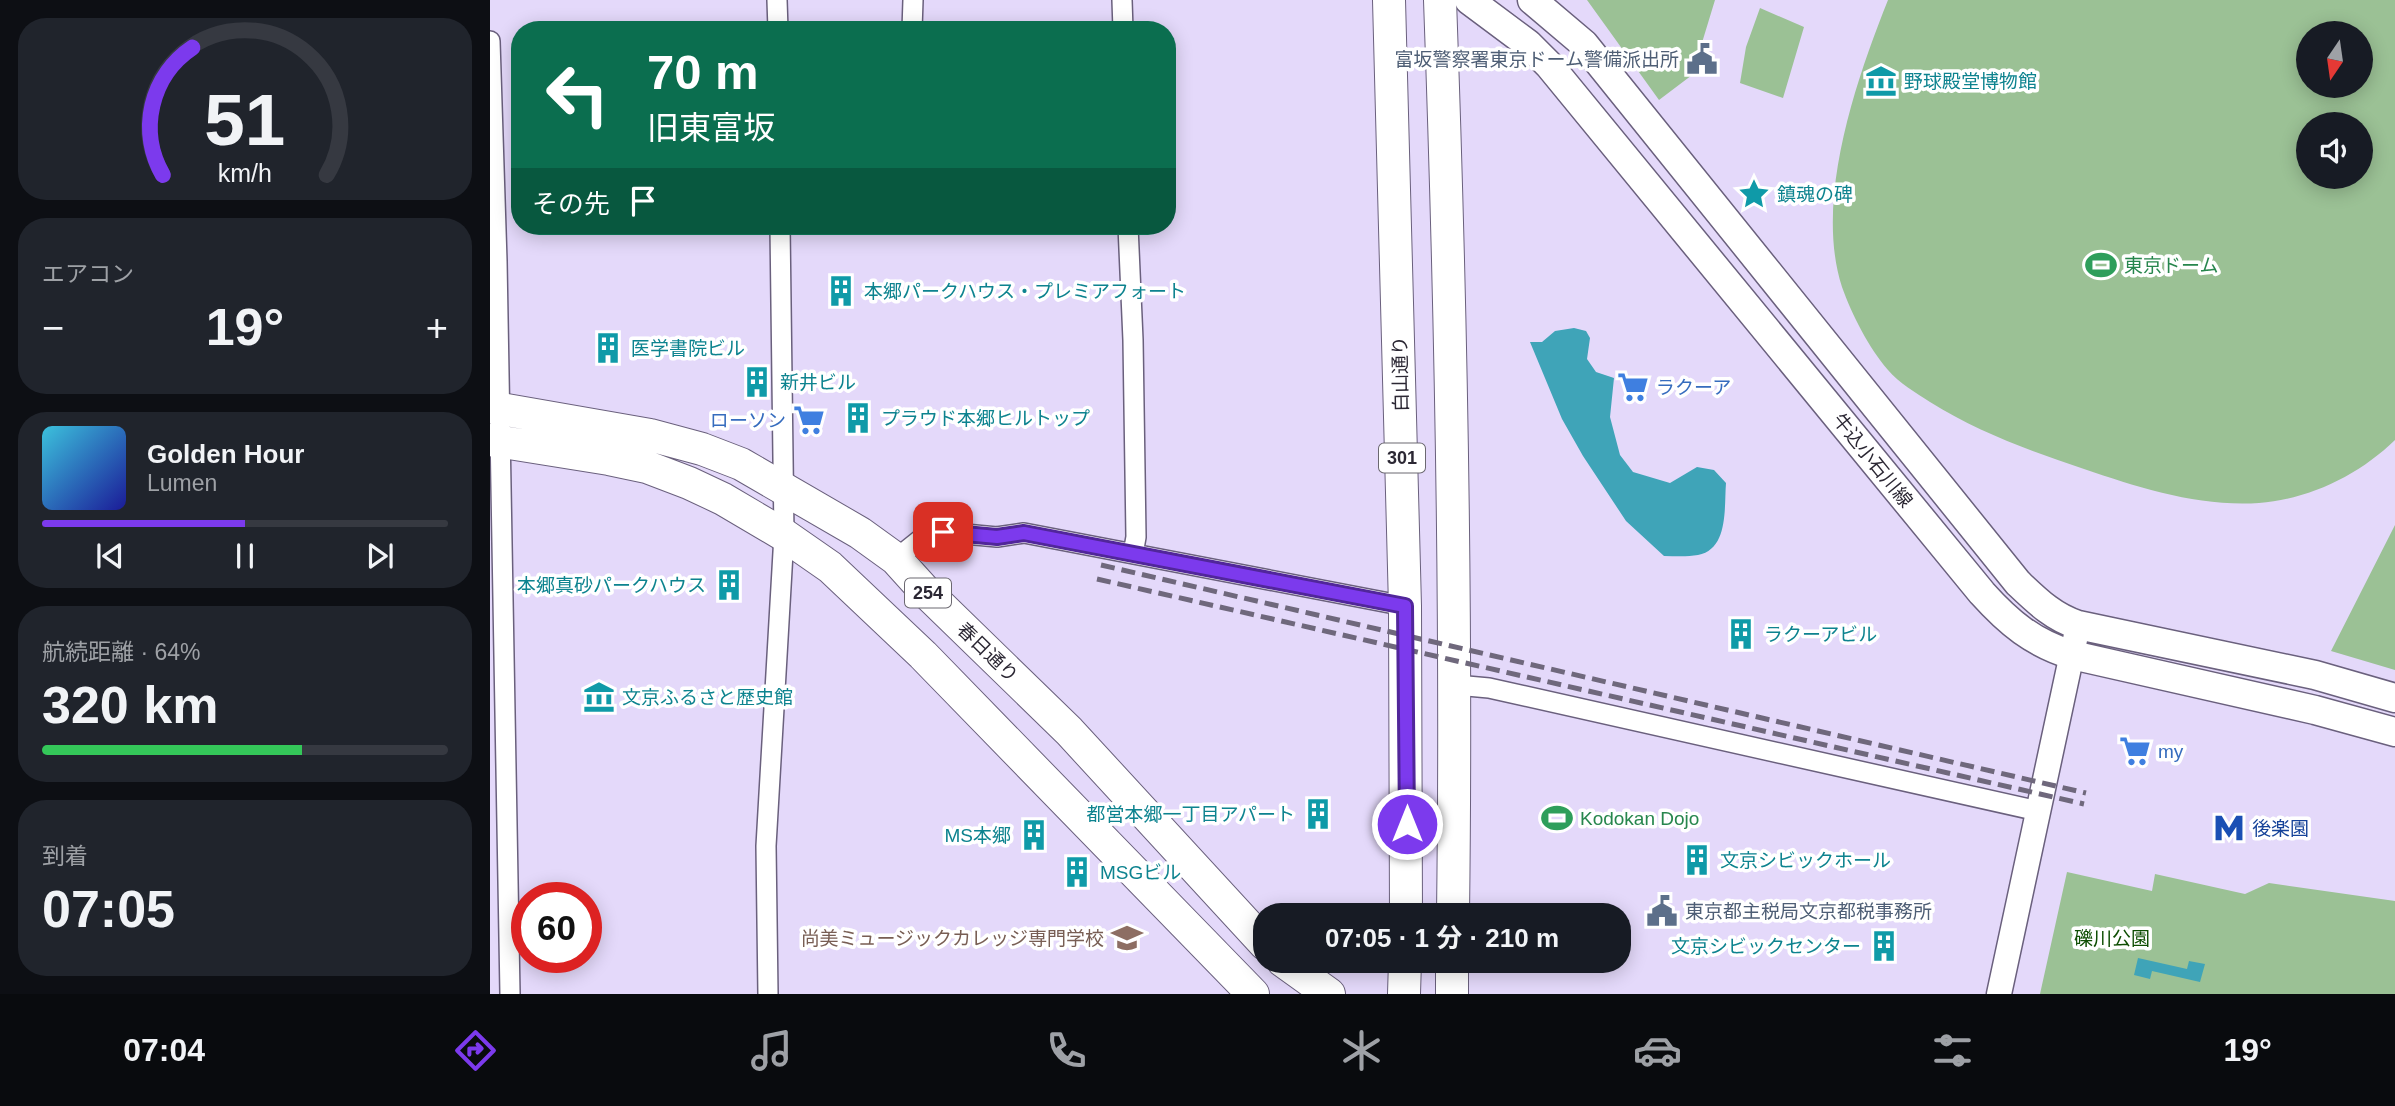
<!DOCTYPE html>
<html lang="ja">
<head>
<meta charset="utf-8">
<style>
	:root { --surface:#171b24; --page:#20242c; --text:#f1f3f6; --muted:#9ea1a6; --line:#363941; --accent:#7c3aed }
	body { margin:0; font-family:Arial,"Noto Sans JP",sans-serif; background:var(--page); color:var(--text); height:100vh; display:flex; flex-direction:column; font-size:26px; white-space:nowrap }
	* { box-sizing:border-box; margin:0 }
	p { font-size:23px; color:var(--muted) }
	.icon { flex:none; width:38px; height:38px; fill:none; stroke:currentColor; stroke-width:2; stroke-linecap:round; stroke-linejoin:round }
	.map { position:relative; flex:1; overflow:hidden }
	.sheet { display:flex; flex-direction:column; gap:18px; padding:18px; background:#0d0f14; width:490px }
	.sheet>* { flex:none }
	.banner { position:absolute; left:21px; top:21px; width:665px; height:214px; border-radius:28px; box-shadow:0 4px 18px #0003; background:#0b6e4f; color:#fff; overflow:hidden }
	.needle { width:46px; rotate:193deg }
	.tools { position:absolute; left:1806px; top:21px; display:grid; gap:14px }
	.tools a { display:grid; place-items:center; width:77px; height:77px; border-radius:50%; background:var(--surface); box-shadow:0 4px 18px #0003; font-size:35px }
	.speed { position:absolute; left:21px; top:882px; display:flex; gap:14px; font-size:35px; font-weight:700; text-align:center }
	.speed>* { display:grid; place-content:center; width:91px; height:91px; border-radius:50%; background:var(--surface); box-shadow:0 4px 18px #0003; line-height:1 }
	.speed .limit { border:10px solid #d22; background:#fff; color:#111 }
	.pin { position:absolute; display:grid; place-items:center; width:60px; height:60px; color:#fff; margin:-30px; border-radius:14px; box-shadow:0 4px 10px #0006 }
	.me { position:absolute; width:77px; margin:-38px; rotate:0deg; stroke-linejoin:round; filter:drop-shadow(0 0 5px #0008) }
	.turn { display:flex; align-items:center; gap:24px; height:147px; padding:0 21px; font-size:32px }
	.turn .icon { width:91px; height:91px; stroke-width:2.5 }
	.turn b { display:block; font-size:49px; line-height:60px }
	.then { display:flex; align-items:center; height:66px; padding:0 21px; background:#0003; gap:14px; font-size:26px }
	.big { font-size:52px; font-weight:700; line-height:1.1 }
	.sheet .card { flex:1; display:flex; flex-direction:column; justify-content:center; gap:10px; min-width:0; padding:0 24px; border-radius:28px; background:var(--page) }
	.sheet .dial { align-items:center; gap:0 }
	.dial svg { height:182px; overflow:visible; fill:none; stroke:var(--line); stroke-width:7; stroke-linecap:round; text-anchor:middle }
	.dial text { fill:var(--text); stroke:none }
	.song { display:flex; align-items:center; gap:21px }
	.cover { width:84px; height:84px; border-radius:10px; background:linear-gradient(135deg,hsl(190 70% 55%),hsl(240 70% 35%)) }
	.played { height:7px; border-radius:4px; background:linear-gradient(90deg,var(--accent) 50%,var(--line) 50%) }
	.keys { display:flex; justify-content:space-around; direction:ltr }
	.heat { display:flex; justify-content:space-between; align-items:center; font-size:38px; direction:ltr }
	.charge { height:10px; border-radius:5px; background:linear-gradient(90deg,#34c759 64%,var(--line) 0) }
	.trip { position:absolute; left:763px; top:903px; width:378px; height:70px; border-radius:28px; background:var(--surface); box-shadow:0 4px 18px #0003; font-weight:700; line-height:70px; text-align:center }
	.tab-bar { display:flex; height:112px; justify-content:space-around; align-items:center; background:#090b0e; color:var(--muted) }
	.tab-bar .icon { width:49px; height:49px }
	.tab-bar .selected { color:var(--accent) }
	.tab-bar b { font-size:32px; color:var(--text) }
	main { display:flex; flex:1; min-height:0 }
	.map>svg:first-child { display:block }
	.green { fill:#9bc195; fill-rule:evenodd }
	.water { fill:#3fa4b8 }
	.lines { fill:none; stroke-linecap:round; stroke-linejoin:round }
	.minor-casing { stroke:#6a607d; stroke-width:22 }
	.tertiary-casing { stroke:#6a607d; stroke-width:27 }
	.secondary-casing { stroke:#6a607d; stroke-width:31 }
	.primary-casing { stroke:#6a607d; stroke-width:34 }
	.trunk-casing { stroke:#6a607d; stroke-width:34 }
	.minor { stroke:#fff; stroke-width:19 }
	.tertiary { stroke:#fff; stroke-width:24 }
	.secondary { stroke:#fff; stroke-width:28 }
	.primary { stroke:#fff; stroke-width:32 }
	.trunk { stroke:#fff; stroke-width:32 }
	.rail { stroke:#6f687c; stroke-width:5; stroke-dasharray:14 7; stroke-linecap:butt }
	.route-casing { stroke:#51269a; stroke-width:18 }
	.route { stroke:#7c3aed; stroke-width:12 }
	.labels { text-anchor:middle; stroke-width:7; stroke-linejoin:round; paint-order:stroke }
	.shield { fill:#fff; stroke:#6b6870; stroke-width:2 }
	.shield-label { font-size:18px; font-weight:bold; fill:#2b2733 }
	.service-label { font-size:19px; fill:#4e5e75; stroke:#fff; text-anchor:end }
	.culture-label { font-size:19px; fill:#0d838f; stroke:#fff; text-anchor:start }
	.leisure-label { font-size:19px; fill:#27864d; stroke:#fff; text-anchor:start }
	.street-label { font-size:19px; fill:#2b2733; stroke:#fff }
	.shop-label { font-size:19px; fill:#366cbe; stroke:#fff; text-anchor:start }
	.transit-label { font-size:19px; fill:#164399; stroke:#fff; text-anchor:start }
	.education-label { font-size:19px; fill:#785e54; stroke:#fff; text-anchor:end }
	.park-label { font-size:19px; fill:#0e4e03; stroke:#fff }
</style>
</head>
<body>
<main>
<section class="sheet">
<div class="card dial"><svg viewBox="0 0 100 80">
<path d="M14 69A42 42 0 1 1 86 69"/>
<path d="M14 69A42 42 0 0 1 27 13" stroke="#7c3aed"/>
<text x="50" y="56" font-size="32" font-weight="700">51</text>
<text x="50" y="72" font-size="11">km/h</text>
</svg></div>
<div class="card"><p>エアコン</p>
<div class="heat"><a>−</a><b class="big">19°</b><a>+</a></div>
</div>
<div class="card">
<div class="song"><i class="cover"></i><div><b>Golden Hour</b><p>Lumen</p></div></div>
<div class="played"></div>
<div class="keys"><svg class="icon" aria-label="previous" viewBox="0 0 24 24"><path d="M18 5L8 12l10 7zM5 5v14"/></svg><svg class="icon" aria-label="pause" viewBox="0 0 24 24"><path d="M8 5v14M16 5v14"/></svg><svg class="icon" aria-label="next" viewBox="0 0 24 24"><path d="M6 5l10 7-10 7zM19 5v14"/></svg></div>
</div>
<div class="card"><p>航続距離 · 64%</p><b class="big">320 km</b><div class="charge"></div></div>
<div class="card"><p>到着</p><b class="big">07:05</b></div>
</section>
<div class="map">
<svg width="1905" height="994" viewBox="0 0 1905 994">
	<rect width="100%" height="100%" fill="#e4d9fa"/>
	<path class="green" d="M 1097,0 L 1225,0 L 1211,46 L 1210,69 L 1169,100 Z
		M 1398,0 L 1905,0 L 1905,440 C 1869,475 1820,499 1769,503 C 1709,507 1650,488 1594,469 C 1540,451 1488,432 1440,402 C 1426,393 1409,383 1398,370 C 1379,348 1362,315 1352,287 C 1324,201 1366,80 1398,0 ZM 1871,33 L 1871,86 L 1818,86 L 1818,33 ZM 1818,124 L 1871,124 L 1871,177 L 1818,177 Z
		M 1270,8 L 1314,27 L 1293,98 L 1250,83 L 1256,47 Z
		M 1905,525 L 1905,670 L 1841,651 Z
		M 1577,872 L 1662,891 L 1665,874 L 1755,894 L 1779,883 L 1905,901 L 1905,994 L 1550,994 Z"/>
	<path class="water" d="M 1084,328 L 1096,331 L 1100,338 L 1097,359 L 1106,372 L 1124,378 L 1120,417 L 1130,455 L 1143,472 L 1180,483 L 1207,467 L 1224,470 L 1236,483 C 1234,507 1239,549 1208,555 C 1197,557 1185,556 1174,556 L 1136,521 L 1093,456 L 1072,419 L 1040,342 L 1052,342 L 1065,331 Z
		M 1648,958 L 1697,969 L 1699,961 L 1715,964 L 1710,982 L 1662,971 L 1660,979 L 1644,975 Z"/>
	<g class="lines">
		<defs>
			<path id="minor" d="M 287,0 L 288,30
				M 632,0 L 633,30
				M 422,30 L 423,0
				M 0,41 L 7,261 L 20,994
				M 638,226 L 643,340 L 646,537 L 643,554
				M 406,559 L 436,535 L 453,532 L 507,537 L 534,533 L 915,606
				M 966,685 L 999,688 L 1548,811
				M 278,994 L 276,846 L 294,535 L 290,226"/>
			<path id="tertiary" d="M 1509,994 L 1586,635"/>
			<path id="secondary" d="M 979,0 L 1038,44 L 1059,65 L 1492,593 C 1519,623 1543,643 1582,655 L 1825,710 L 1905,732
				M 1042,0 L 1094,44 L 1528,583 C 1547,601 1563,617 1588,625 L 1825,675 L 1905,698"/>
			<path id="primary" d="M 899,0 L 915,606 L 916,915
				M 950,0 C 961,305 967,610 963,915
				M 914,994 L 915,961
				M 962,994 L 962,961"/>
			<path id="trunk" d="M 0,407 L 160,435 L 212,449 L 251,464 L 370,533 L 406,559 L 434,590 L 579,731 L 775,944
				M 0,440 L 119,459 L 157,467 L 199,483 L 233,499 L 294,535 L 340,567 L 433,655 L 763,994
				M 793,961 L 839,994"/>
		</defs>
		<use href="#minor" class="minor-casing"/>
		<use href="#tertiary" class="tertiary-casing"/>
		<use href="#secondary" class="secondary-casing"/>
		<use href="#primary" class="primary-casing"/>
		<use href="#trunk" class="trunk-casing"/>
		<use href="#minor" class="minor"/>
		<use href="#tertiary" class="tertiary"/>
		<use href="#secondary" class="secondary"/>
		<use href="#primary" class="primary"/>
		<use href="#trunk" class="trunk"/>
		<path class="rail" d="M 611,565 L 1596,793
			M 607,579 L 1594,804"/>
	</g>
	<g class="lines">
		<defs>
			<path id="route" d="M 453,532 L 507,537 L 534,533 L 915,606 L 917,824"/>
		</defs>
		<use href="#route" class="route-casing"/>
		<use href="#route" class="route"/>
	</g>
	<defs>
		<symbol id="civic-bare" viewBox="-9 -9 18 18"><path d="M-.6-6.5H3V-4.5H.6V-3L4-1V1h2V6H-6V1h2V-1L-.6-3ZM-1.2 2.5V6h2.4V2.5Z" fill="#5c6f8a" stroke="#fff" stroke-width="2.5" paint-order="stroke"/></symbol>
		<symbol id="museum-bare" viewBox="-9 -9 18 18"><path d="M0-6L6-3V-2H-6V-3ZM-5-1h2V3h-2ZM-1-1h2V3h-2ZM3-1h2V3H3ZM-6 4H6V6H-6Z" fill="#0f9aa8" stroke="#fff" stroke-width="2.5" paint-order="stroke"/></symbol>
		<symbol id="sight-bare" viewBox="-9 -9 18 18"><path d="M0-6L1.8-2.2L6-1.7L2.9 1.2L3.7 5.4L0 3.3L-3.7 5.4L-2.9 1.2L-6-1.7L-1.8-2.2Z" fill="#0f9aa8" stroke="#fff" stroke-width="2.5" paint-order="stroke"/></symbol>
		<symbol id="stadium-bare" viewBox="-9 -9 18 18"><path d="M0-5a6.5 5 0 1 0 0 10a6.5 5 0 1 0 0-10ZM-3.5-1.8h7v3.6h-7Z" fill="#2e9e5b" stroke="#fff" stroke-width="2.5" paint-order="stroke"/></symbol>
		<symbol id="building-bare" viewBox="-9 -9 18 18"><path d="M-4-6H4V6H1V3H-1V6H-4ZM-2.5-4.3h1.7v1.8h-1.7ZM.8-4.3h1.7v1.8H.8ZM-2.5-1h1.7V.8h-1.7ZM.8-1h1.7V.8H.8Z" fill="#0f9aa8" stroke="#fff" stroke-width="2.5" paint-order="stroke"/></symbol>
		<symbol id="supermarket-bare" viewBox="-9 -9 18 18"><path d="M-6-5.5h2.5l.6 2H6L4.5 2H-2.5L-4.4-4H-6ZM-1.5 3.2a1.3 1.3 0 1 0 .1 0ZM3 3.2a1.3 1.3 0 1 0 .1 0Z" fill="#3f7fe0" stroke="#fff" stroke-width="2.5" paint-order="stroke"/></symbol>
		<symbol id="metro-bare" viewBox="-9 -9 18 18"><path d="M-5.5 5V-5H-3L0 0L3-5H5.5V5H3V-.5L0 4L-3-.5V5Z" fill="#1a4fb4" stroke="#fff" stroke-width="2.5" paint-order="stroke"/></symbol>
		<symbol id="university-bare" viewBox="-9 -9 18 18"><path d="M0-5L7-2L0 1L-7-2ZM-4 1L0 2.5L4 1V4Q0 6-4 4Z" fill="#8d6e63" stroke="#fff" stroke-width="2.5" paint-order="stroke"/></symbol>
	</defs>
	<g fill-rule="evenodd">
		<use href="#civic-bare" x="1190" y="37" width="44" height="44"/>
		<use href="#museum-bare" x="1369" y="59" width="44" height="44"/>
		<use href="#sight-bare" x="1242" y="172" width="44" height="44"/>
		<use href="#stadium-bare" x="1589" y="243" width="44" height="44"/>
		<use href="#building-bare" x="329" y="269" width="44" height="44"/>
		<use href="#building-bare" x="96" y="326" width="44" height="44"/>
		<use href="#building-bare" x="245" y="360" width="44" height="44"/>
		<use href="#supermarket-bare" x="1121" y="365" width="44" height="44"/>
		<use href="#building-bare" x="346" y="396" width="44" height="44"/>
		<use href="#supermarket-bare" x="297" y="398" width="44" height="44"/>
		<use href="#building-bare" x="217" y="563" width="44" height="44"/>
		<use href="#building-bare" x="1229" y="612" width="44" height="44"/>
		<use href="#museum-bare" x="87" y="675" width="44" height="44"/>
		<use href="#supermarket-bare" x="1623" y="729" width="44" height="44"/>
		<use href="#building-bare" x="806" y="792" width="44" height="44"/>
		<use href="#stadium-bare" x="1045" y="796" width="44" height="44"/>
		<use href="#metro-bare" x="1717" y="806" width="44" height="44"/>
		<use href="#building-bare" x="522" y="813" width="44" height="44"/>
		<use href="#building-bare" x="1185" y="838" width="44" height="44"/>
		<use href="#building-bare" x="565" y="850" width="44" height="44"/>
		<use href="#civic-bare" x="1150" y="889" width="44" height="44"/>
		<use href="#university-bare" x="615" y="916" width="44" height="44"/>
		<use href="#building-bare" x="1372" y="924" width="44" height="44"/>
	</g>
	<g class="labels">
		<g class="shield">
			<rect x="889" y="443.5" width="46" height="29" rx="5"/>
			<rect x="415" y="578.5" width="46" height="29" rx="5"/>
		</g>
		<g class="shield-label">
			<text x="912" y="464">301</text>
			<text x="438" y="599">254</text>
		</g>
		<g class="service-label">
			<text x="1189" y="66">富坂警察署東京ドーム警備派出所</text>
			<text x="1195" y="918" text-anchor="start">東京都主税局文京都税事務所</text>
		</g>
		<g class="culture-label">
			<text x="1414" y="88">野球殿堂博物館</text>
			<text x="1287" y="201">鎮魂の碑</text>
			<text x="374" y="298">本郷パークハウス・プレミアフォート</text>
			<text x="141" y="355">医学書院ビル</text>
			<text x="290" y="389">新井ビル</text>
			<text x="391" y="425">プラウド本郷ヒルトップ</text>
			<text x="216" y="592" text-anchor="end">本郷真砂パークハウス</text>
			<text x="1274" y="641">ラクーアビル</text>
			<text x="132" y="704">文京ふるさと歴史館</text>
			<text x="805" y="821" text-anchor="end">都営本郷一丁目アパート</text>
			<text x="521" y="842" text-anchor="end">MS本郷</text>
			<text x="1230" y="867">文京シビックホール</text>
			<text x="610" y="879">MSGビル</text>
			<text x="1371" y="953" text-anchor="end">文京シビックセンター</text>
		</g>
		<g class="leisure-label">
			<text x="1634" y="272">東京ドーム</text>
			<text x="1090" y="825">Kodokan Dojo</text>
		</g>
		<g class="street-label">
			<text transform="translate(910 374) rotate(-91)" y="7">白山通り</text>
			<text transform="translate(1383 460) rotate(51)" y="7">牛込小石川線</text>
			<text transform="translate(498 652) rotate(44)" y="7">春日通り</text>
		</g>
		<g class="shop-label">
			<text x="1166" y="394">ラクーア</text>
			<text x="296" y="427" text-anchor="end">ローソン</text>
			<text x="1668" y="758">my</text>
		</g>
		<g class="transit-label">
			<text x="1762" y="835">後楽園</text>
		</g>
		<g class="education-label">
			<text x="614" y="945">尚美ミュージックカレッジ専門学校</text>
		</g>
		<g class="park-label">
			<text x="1622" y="945">礫川公園</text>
		</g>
	</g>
</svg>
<div class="tools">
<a><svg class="needle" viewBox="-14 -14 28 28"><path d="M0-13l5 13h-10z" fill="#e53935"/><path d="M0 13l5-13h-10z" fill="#9ea1a6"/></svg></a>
<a><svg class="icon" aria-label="sound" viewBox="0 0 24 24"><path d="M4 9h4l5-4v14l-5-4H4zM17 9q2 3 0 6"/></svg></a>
</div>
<div class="speed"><div class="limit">60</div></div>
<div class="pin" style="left:453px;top:532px;background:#d93025"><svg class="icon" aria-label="arrive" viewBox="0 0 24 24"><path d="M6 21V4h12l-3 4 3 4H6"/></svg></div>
<svg class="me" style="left:917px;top:824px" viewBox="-20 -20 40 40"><circle r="17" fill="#7c3aed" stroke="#fff" stroke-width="3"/><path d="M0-11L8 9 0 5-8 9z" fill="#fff"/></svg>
<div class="trip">07:05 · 1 分 · 210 m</div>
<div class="banner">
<div class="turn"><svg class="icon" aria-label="left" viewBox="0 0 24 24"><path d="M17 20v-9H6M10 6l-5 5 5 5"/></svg><div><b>70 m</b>旧東富坂</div></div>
<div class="then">その先<svg class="icon" aria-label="arrive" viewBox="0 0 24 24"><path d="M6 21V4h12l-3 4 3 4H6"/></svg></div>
</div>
</div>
</main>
<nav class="tab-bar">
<b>07:04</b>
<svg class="icon selected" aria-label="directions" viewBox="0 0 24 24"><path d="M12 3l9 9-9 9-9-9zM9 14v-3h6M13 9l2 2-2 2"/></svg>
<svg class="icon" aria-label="music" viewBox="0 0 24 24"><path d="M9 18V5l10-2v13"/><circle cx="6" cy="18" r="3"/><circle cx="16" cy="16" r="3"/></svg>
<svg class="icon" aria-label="phone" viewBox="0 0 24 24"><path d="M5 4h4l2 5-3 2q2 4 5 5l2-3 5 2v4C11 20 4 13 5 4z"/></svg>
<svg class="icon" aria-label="climate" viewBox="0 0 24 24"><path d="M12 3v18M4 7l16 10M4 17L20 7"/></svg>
<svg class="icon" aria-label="car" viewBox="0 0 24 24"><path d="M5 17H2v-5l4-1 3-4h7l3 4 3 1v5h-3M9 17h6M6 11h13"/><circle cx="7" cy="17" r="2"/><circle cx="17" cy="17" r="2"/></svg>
<svg class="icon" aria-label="filters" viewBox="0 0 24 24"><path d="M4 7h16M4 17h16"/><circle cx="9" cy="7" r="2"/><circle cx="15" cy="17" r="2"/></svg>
<b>19°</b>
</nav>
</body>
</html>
